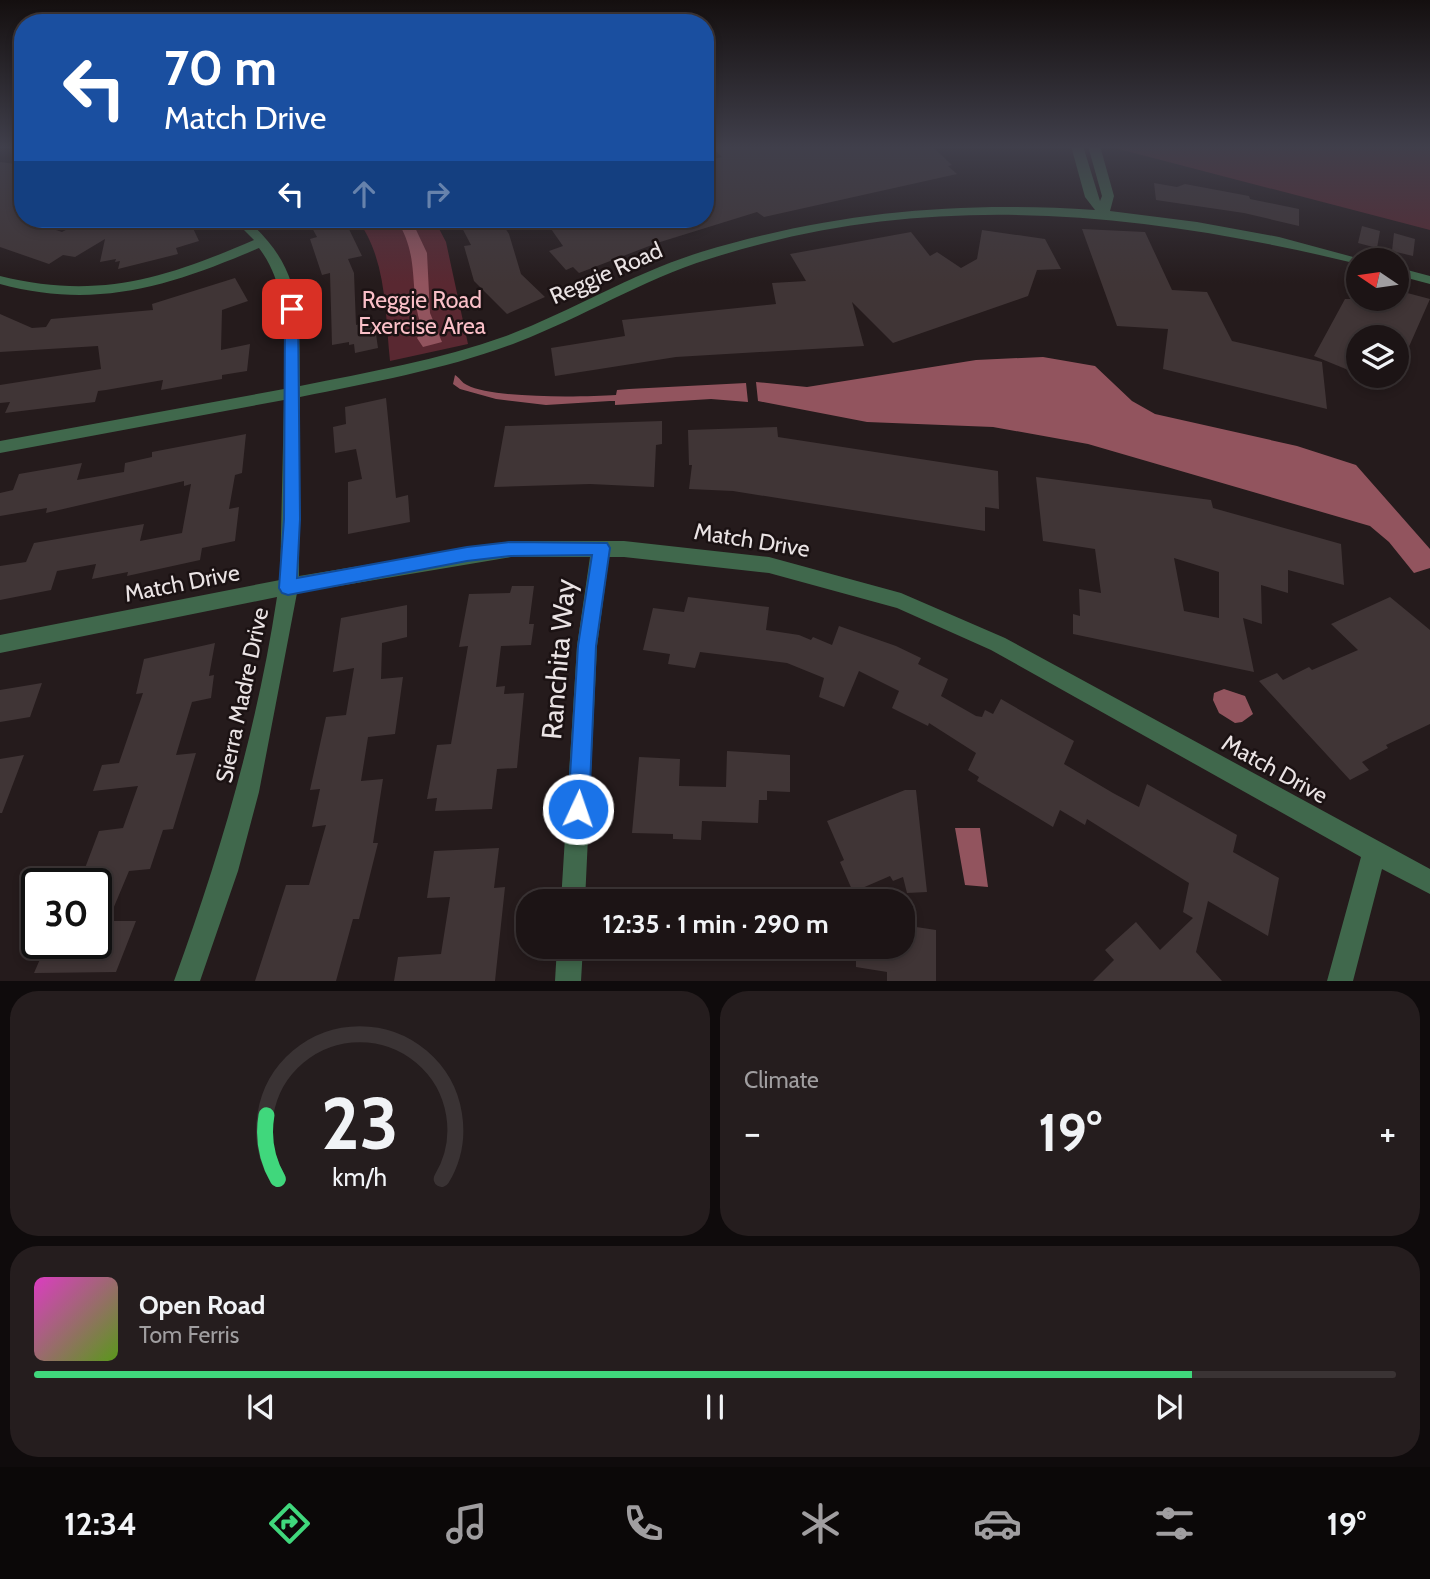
<!DOCTYPE html>
<html lang="en">
<head>
<meta charset="utf-8">
<style>
	:root { --surface:#1c1415; --page:#251d1e; --text:#f1f3f6; --muted:#a09ea0; --line:#3a3334; --accent:#40d77c }
	body { margin:0; font-family:Cabin,sans-serif; background:var(--page); color:var(--text); height:100vh; display:flex; flex-direction:column; font-size:26px; white-space:nowrap }
	* { box-sizing:border-box; margin:0 }
	p { font-size:23px; color:var(--muted) }
	.icon { flex:none; width:38px; height:38px; fill:none; stroke:currentColor; stroke-width:2; stroke-linecap:round; stroke-linejoin:round }
	.map { position:relative; height:981px; overflow:hidden }
	.drawer { display:flex; flex-direction:column; gap:10px; padding:10px; background:#0f0b0c; flex:1 }
	.drawer>* { flex:none }
	.guide { position:absolute; left:14px; top:14px; width:700px; height:214px; border-radius:28px; box-shadow:0 4px 10px #0003,0 0 0 2px var(--line); background:#1a4fa0; color:#fff; overflow:hidden }
	.needle { width:46px; rotate:283deg }
	.buttons { position:absolute; left:1346px; top:248px; display:grid; gap:14px }
	.buttons a { display:grid; place-items:center; width:63px; height:63px; border-radius:50%; background:var(--surface); box-shadow:0 4px 10px #0003,0 0 0 2px var(--line); font-size:35px }
	.speed { position:absolute; left:21px; top:868px; display:flex; gap:14px; font-size:35px; font-weight:700; text-align:center }
	.speed>* { display:grid; place-content:center; width:91px; height:91px; border-radius:50%; background:var(--surface); box-shadow:0 4px 10px #0003,0 0 0 2px var(--line); line-height:1 }
	.speed .limit { border:4px solid #111; border-radius:10px; background:#fff; color:#111 }
	.pin { position:absolute; display:grid; place-items:center; width:60px; height:60px; color:#fff; margin:-30px; border-radius:14px; box-shadow:0 4px 10px #0006 }
	.me { position:absolute; width:77px; margin:-38px; rotate:3deg; stroke-linejoin:round; filter:drop-shadow(0 0 5px #0008) }
	.turn { display:flex; align-items:center; gap:24px; height:147px; padding:0 35px; font-size:32px }
	.turn .icon { width:91px; height:91px; stroke-width:2.5 }
	.turn b { display:block; font-size:49px; line-height:60px }
	.lanes { display:flex; align-items:center; height:66px; padding:0 35px; background:#0003; justify-content:center; gap:35px; direction:ltr }
	.lanes .off { opacity:.35 }
	.big { font-size:52px; font-weight:700; line-height:1.1 }
	.drawer .widget { flex:1; display:flex; flex-direction:column; justify-content:center; gap:10px; min-width:0; padding:0 24px; border-radius:28px; background:var(--page) }
	.drawer .dial { align-items:center; gap:0 }
	.dial svg { height:182px; overflow:visible; fill:none; stroke:var(--line); stroke-width:7; stroke-linecap:round; text-anchor:middle }
	.dial text { fill:var(--text); stroke:none }
	.song { display:flex; align-items:center; gap:21px }
	.cover { width:84px; height:84px; border-radius:10px; background:linear-gradient(135deg,hsl(310 70% 55%),hsl(90 70% 35%)) }
	.played { height:7px; border-radius:4px; background:linear-gradient(90deg,var(--accent) 85%,var(--line) 85%) }
	.keys { display:flex; justify-content:space-around; direction:ltr }
	.heat { display:flex; justify-content:space-between; align-items:center; font-size:38px; direction:ltr }
	.drawer .tiles { flex:1; display:grid; gap:10px; grid-template-columns:1fr 1fr }
	.widget:last-child { grid-column:span 2 }
	.trip { position:absolute; left:516px; top:889px; width:399px; height:70px; border-radius:28px; background:var(--surface); box-shadow:0 4px 10px #0003,0 0 0 2px var(--line); font-weight:700; line-height:70px; text-align:center }
	.tab-bar { display:flex; height:112px; justify-content:space-around; align-items:center; background:#0b0808; color:var(--muted) }
	.tab-bar .icon { width:49px; height:49px }
	.tab-bar .current { color:var(--accent) }
	.tab-bar b { font-size:32px; color:var(--text) }
	.map>svg:first-child { display:block }
	.green { fill:#592831 }
	.water { fill:#92545e }
	.building { fill:#403536; fill-rule:evenodd }
	.lines { fill:none; stroke-linecap:round; stroke-linejoin:round }
	.minor { fill:#40684c; fill-rule:evenodd }
	.route { fill:#1a73e8; stroke:#114b97; stroke-width:2 }
	.labels { text-anchor:middle; stroke-width:5; stroke-linejoin:round; paint-order:stroke }
	.street-label { font-size:23px; fill:#eae3e4; stroke:#1b1213 }
	.park-label { font-size:23px; fill:#fabfc7; stroke:#1b1213 }
	.near-street-label { font-size:28px; fill:#eae3e4; stroke:#1b1213 }
</style>
</head>
<body>
<div class="map">
<svg width="1430" height="981" viewBox="0 0 1430 981">
	<rect width="100%" height="100%" fill="#251b1c"/>
	<path class="green" d="M 1110,146 L 1430,146 L 1430,230 L 1111,147 Z
		M 357,219 L 434,219 L 446,242 L 468,344 L 390,361 C 385,313 387,259 357,219 Z"/>
	<path class="water" d="M 396,219 L 411,219 L 427,253 L 430,313 L 442,342 L 423,347 L 417,338 L 423,330 C 407,292 422,258 396,219 Z
		M 1043,357 L 1095,366 L 1132,401 L 1155,414 L 1297,446 L 1356,465 L 1430,549 L 1430,568 L 1414,573 L 1389,542 L 1370,526 L 1088,444 L 993,427 L 867,422 L 758,401 L 756,382 L 807,387 L 976,360 Z
		M 455,375 C 459,377 462,383 467,385 C 493,399 584,397 616,395 L 617,390 L 629,389 L 746,383 L 748,402 L 711,399 L 615,405 L 615,401 L 610,401 L 546,405 L 496,399 L 460,389 L 453,384 Z
		M 1224,689 L 1245,696 L 1253,714 L 1242,722 L 1235,723 L 1219,713 L 1213,700 L 1214,693 Z
		M 955,828 L 980,828 L 988,887 L 965,885 Z"/>
	<path class="building" d="M 711,146 L 932,146 L 952,165 L 948,166 L 957,174 L 764,217 L 757,212 L 657,243 L 579,273 L 573,267 L 566,270 L 549,251 L 563,246 L 544,219 L 705,219 L 705,161 L 722,157 Z
		M 0,162 L 23,165 L 23,219 L 62,232 L 86,219 L 154,219 L 177,230 L 192,226 L 199,241 L 176,248 L 178,254 L 118,269 L 120,261 L 115,262 L 116,259 L 100,262 L 105,239 L 75,257 L 63,255 L 49,264 L 0,247 Z
		M 1154,183 L 1177,187 L 1185,184 L 1249,196 L 1250,199 L 1299,209 L 1299,226 L 1244,213 L 1156,200 Z
		M 335,219 L 342,219 L 347,225 L 362,256 L 348,259 L 354,273 L 356,325 L 374,321 L 378,348 L 355,353 L 354,344 L 349,345 L 349,342 L 332,345 L 330,273 L 322,275 L 310,239 L 317,237 L 311,226 Z
		M 478,219 L 499,219 L 509,234 L 521,274 L 545,297 L 507,314 L 474,281 L 464,246 L 471,245 L 460,224 Z
		M 1362,226 L 1380,231 L 1377,248 L 1358,243 Z
		M 1082,229 L 1145,232 L 1172,290 L 1207,292 L 1232,341 L 1322,362 L 1327,409 L 1163,369 L 1168,329 L 1117,326 Z
		M 982,230 L 1045,239 L 1061,269 L 1037,270 L 1028,296 L 893,343 L 852,302 L 864,346 L 676,357 L 555,376 L 551,348 L 625,336 L 622,320 L 776,304 L 772,283 L 806,281 L 790,254 L 911,232 L 930,256 L 937,252 L 961,268 L 977,259 Z
		M 1394,233 L 1415,239 L 1413,256 L 1392,251 Z
		M 235,278 L 248,301 L 222,310 L 221,350 L 250,344 L 247,371 L 222,375 L 222,379 L 161,390 L 163,380 L 106,390 L 98,391 L 95,402 L 5,413 L 10,402 L 0,403 L 0,385 L 101,369 L 98,346 L 0,352 L 0,314 L 32,328 L 46,327 L 51,319 L 153,310 L 152,304 Z
		M 1396,290 L 1430,299 L 1396,376 L 1396,338 L 1358,338 L 1358,374 L 1314,356 L 1345,299 L 1396,299 Z
		M 386,398 L 396,498 L 408,495 L 410,522 L 348,534 L 348,482 L 362,479 L 356,449 L 335,453 L 333,427 L 346,424 L 345,407 Z
		M 662,421 L 662,444 L 656,445 L 654,487 L 590,484 L 494,487 L 505,426 Z
		M 777,427 L 778,437 L 998,471 L 999,509 L 985,507 L 985,531 L 733,491 L 689,489 L 692,465 L 689,465 L 688,430 Z
		M 246,434 L 242,473 L 235,475 L 229,509 L 239,507 L 235,541 L 202,548 L 200,560 L 127,576 L 128,572 L 92,579 L 96,564 L 57,571 L 51,590 L 0,600 L 0,566 L 26,562 L 34,543 L 144,524 L 140,541 L 182,533 L 191,484 L 184,486 L 184,481 L 46,513 L 47,508 L 0,516 L 0,493 L 13,490 L 19,474 L 82,463 L 77,480 L 124,472 L 125,463 L 152,457 L 152,452 Z
		M 1036,477 L 1211,500 L 1213,508 L 1341,544 L 1344,585 L 1288,570 L 1288,593 L 1261,585 L 1262,624 L 1243,618 L 1254,672 L 1073,634 L 1073,614 L 1080,616 L 1079,589 L 1101,593 L 1095,549 L 1043,541 ZM 1174,558 L 1219,572 L 1219,618 L 1184,611 Z
		M 512,586 L 534,586 L 529,624 L 534,624 L 531,645 L 501,646 L 496,687 L 505,686 L 504,694 L 524,693 L 517,768 L 497,769 L 492,809 L 435,811 L 437,798 L 427,799 L 437,745 L 451,744 L 468,646 L 459,647 L 469,594 L 510,593 Z
		M 688,597 L 769,607 L 766,630 L 799,635 L 811,640 L 813,637 L 832,645 L 839,626 L 896,646 L 921,658 L 918,664 L 948,679 L 941,696 L 976,716 L 982,717 L 985,710 L 993,714 L 1001,699 L 1074,741 L 1064,764 L 1113,793 L 1139,807 L 1147,784 L 1237,835 L 1233,852 L 1279,878 L 1268,936 L 1208,901 L 1196,952 L 1222,981 L 1093,981 L 1114,960 L 1105,950 L 1136,922 L 1160,950 L 1193,918 L 1183,912 L 1189,883 L 1087,819 L 1085,825 L 1060,810 L 1053,827 L 977,781 L 979,777 L 968,770 L 976,753 L 929,723 L 928,726 L 892,708 L 899,691 L 859,671 L 844,707 L 819,697 L 824,678 L 787,663 L 700,652 L 695,668 L 668,664 L 670,654 L 643,650 L 653,608 L 684,612 Z
		M 1390,597 L 1430,630 L 1430,724 L 1386,745 L 1388,748 L 1362,762 L 1369,770 L 1350,780 L 1259,681 L 1277,673 L 1283,680 L 1309,667 L 1312,670 L 1358,650 L 1331,624 Z
		M 407,605 L 407,637 L 382,643 L 381,679 L 403,677 L 395,734 L 368,737 L 361,781 L 383,779 L 373,843 L 378,843 L 359,919 L 353,919 L 336,981 L 255,981 L 286,885 L 309,885 L 326,825 L 312,827 L 320,789 L 310,790 L 326,717 L 346,715 L 354,668 L 333,672 L 341,618 Z
		M 215,643 L 209,676 L 214,675 L 211,698 L 192,702 L 176,755 L 196,753 L 173,829 L 163,830 L 150,869 L 129,871 L 108,921 L 136,921 L 116,972 L 34,973 L 47,943 L 96,943 L 96,875 L 82,876 L 99,831 L 123,828 L 138,786 L 93,791 L 102,765 L 119,763 L 143,693 L 136,694 L 144,659 Z
		M 42,683 L 30,717 L 0,722 L 0,690 Z
		M 727,751 L 790,755 L 790,792 L 767,791 L 767,800 L 759,800 L 758,823 L 702,821 L 701,840 L 673,839 L 673,834 L 632,833 L 639,757 L 680,759 L 679,786 L 726,787 Z
		M 24,755 L 2,813 L 0,813 L 0,759 Z
		M 905,790 L 916,790 L 927,892 L 907,893 L 903,877 L 893,881 L 890,876 L 853,892 L 840,862 L 844,860 L 827,821 Z
		M 499,848 L 494,888 L 505,887 L 495,981 L 394,981 L 398,957 L 441,954 L 450,897 L 427,898 L 434,851 Z
		M 903,925 L 936,930 L 936,981 L 887,981 L 887,972 L 856,967 L 856,947 L 903,947 Z"/>
	<g class="lines">
		<path class="minor" d="M 8,146 L 23,146 L 23,150 L 10,148 Z
			M 1071,146 L 1083,146 L 1100,201 L 1102,196 L 1088,146 L 1100,146 L 1114,196 L 1110,211 L 1197,222 L 1279,237 L 1368,261 L 1358,261 L 1358,264 C 1140,211 926,189 709,259 C 642,280 583,317 518,342 C 448,369 373,382 300,397 L 299,576 L 511,541 L 624,541 L 769,557 L 901,593 L 1005,638 L 1430,869 L 1430,894 L 1382,869 L 1353,981 L 1327,981 L 1361,857 L 991,650 L 897,608 L 769,573 L 624,557 L 609,557 L 597,646 L 585,901 L 561,901 L 577,646 L 590,557 L 511,557 L 297,593 L 259,792 L 238,871 L 200,981 L 174,981 C 220,855 257,729 277,597 L 0,653 L 0,635 L 280,580 L 284,400 L 0,453 L 0,441 L 284,389 C 284,339 290,289 259,248 C 170,286 97,310 0,284 L 0,276 C 97,300 164,279 254,240 L 233,219 L 246,219 C 304,269 299,314 300,386 C 369,372 439,360 506,336 C 572,311 633,273 701,252 C 835,212 956,201 1095,210 L 1085,197 Z
			M 1396,267 L 1430,276 L 1430,284 L 1396,275 Z
			M 557,947 L 583,947 L 581,981 L 555,981 Z"/>
	</g>
	<linearGradient id="sky" x2="0" y2="1"><stop stop-color="#140f0f"/><stop offset="0.52" stop-color="#403f4b"/><stop offset="1" stop-color="#403f4b" stop-opacity="0"/></linearGradient>
	<rect width="1430" height="283" fill="url(#sky)"/>
	<path class="route" d="M 292,305 L 298,309 L 300,519 L 297,578 L 467,547 L 511,542 L 607,543 L 610,548 L 596,646 L 589,809 L 586,816 L 578,819 L 571,816 L 568,809 L 578,646 L 592,555 L 511,556 L 467,561 L 288,595 L 282,593 L 279,588 L 284,519 L 285,309 Z"/>
	<g class="labels">
		<g class="street-label">
			<text transform="translate(606 273) rotate(-24)" y="8">Reggie Road</text>
			<text transform="translate(752 540) rotate(9)" y="8">Match Drive</text>
			<text transform="translate(182 583) rotate(-11)" y="8">Match Drive</text>
			<text transform="translate(242 695) rotate(-78)" y="8">Sierra Madre Drive</text>
			<text transform="translate(1275 769) rotate(29)" y="8">Match Drive</text>
		</g>
		<g class="park-label">
			<text x="422" y="308">Reggie Road<tspan x="422" dy="26">Exercise Area</tspan></text>
		</g>
		<g class="near-street-label">
			<text transform="translate(558 659) rotate(-85)" y="10">Ranchita Way</text>
		</g>
	</g>
</svg>
<div class="buttons">
<a><svg class="needle" viewBox="-14 -14 28 28"><path d="M0-13l5 13h-10z" fill="#e53935"/><path d="M0 13l5-13h-10z" fill="#a09ea0"/></svg></a>
<a><svg class="icon" aria-label="layers" viewBox="0 0 24 24"><path d="M12 4l9 5-9 5-9-5zM3 14l9 5 9-5"/></svg></a>
</div>
<div class="speed"><div class="limit">30</div></div>
<div class="pin" style="left:292px;top:309px;background:#d93025"><svg class="icon" aria-label="arrive" viewBox="0 0 24 24"><path d="M6 21V4h12l-3 4 3 4H6"/></svg></div>
<svg class="me" style="left:578px;top:809px" viewBox="-20 -20 40 40"><circle r="17" fill="#1a73e8" stroke="#fff" stroke-width="3"/><path d="M0-11L8 9 0 5-8 9z" fill="#fff"/></svg>
<div class="trip">12:35 · 1 min · 290 m</div>
<div class="guide">
<div class="turn"><svg class="icon" aria-label="left" viewBox="0 0 24 24"><path d="M17 20v-9H6M10 6l-5 5 5 5"/></svg><div><b>70 m</b>Match Drive</div></div>
<div class="lanes"><svg class="icon" aria-label="left" viewBox="0 0 24 24"><path d="M17 20v-9H6M10 6l-5 5 5 5"/></svg><svg class="icon off" aria-label="ahead" viewBox="0 0 24 24"><path d="M12 20V5M6 11l6-6 6 6"/></svg><svg class="icon off" aria-label="right" viewBox="0 0 24 24"><path d="M7 20v-9h11M14 6l5 5-5 5"/></svg></div>
</div>
</div>
<section class="drawer">
<div class="tiles">
<div class="widget dial"><svg viewBox="0 0 100 80">
<path d="M14 69A42 42 0 1 1 86 69"/>
<path d="M14 69A42 42 0 0 1 9 41" stroke="#40d77c"/>
<text x="50" y="56" font-size="32" font-weight="700">23</text>
<text x="50" y="72" font-size="11">km/h</text>
</svg></div>
<div class="widget"><p>Climate</p>
<div class="heat"><a>−</a><b class="big">19°</b><a>+</a></div>
</div>
<div class="widget">
<div class="song"><i class="cover"></i><div><b>Open Road</b><p>Tom Ferris</p></div></div>
<div class="played"></div>
<div class="keys"><svg class="icon" aria-label="previous" viewBox="0 0 24 24"><path d="M18 5L8 12l10 7zM5 5v14"/></svg><svg class="icon" aria-label="pause" viewBox="0 0 24 24"><path d="M8 5v14M16 5v14"/></svg><svg class="icon" aria-label="next" viewBox="0 0 24 24"><path d="M6 5l10 7-10 7zM19 5v14"/></svg></div>
</div>
</div>
</section>
<nav class="tab-bar">
<b>12:34</b>
<svg class="icon current" aria-label="directions" viewBox="0 0 24 24"><path d="M12 3l9 9-9 9-9-9zM9 14v-3h6M13 9l2 2-2 2"/></svg>
<svg class="icon" aria-label="music" viewBox="0 0 24 24"><path d="M9 18V5l10-2v13"/><circle cx="6" cy="18" r="3"/><circle cx="16" cy="16" r="3"/></svg>
<svg class="icon" aria-label="phone" viewBox="0 0 24 24"><path d="M5 4h4l2 5-3 2q2 4 5 5l2-3 5 2v4C11 20 4 13 5 4z"/></svg>
<svg class="icon" aria-label="climate" viewBox="0 0 24 24"><path d="M12 3v18M4 7l16 10M4 17L20 7"/></svg>
<svg class="icon" aria-label="car" viewBox="0 0 24 24"><path d="M5 17H2v-5l4-1 3-4h7l3 4 3 1v5h-3M9 17h6M6 11h13"/><circle cx="7" cy="17" r="2"/><circle cx="17" cy="17" r="2"/></svg>
<svg class="icon" aria-label="filters" viewBox="0 0 24 24"><path d="M4 7h16M4 17h16"/><circle cx="9" cy="7" r="2"/><circle cx="15" cy="17" r="2"/></svg>
<b>19°</b>
</nav>
</body>
</html>
